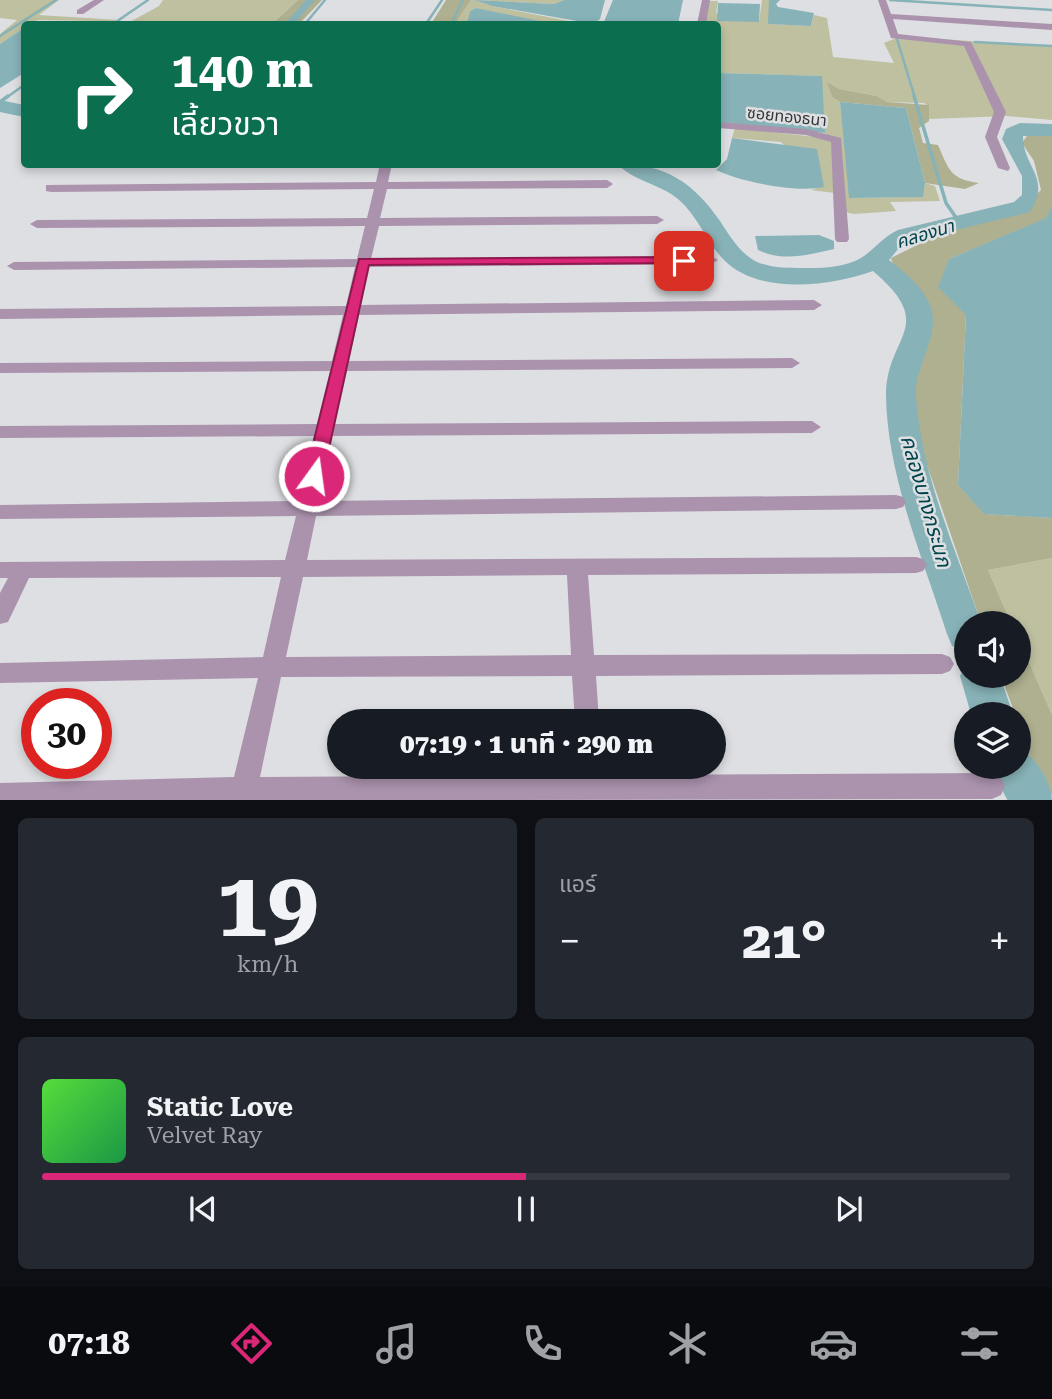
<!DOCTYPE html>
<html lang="th">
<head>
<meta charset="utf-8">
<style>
	:root { --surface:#171b24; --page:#242831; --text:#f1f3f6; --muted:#9ea1a6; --line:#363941; --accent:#db2777 }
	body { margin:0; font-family:"Roboto Serif","Noto Sans Thai",serif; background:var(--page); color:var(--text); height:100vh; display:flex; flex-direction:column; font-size:26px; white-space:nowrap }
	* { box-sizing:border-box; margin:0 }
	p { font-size:23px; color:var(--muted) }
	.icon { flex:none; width:38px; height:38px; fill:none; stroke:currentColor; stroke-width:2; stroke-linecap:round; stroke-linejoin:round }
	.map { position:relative; height:800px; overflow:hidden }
	.drawer { display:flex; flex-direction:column; gap:18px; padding:18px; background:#0d0f14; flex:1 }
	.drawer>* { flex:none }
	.guide { position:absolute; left:21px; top:21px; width:700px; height:147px; border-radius:7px; box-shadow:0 4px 10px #0003; background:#0b6e4f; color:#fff; overflow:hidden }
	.fabs { position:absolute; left:954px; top:611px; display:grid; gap:14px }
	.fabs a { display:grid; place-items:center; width:77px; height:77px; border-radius:50%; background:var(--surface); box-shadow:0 4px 10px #0003; font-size:35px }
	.speed { position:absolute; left:21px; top:688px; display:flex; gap:14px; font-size:35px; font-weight:700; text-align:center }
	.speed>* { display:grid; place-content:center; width:91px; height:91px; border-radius:50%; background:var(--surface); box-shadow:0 4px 10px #0003; line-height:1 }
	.speed .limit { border:10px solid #d22; background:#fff; color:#111 }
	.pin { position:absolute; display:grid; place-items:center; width:60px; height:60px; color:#fff; margin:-30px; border-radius:14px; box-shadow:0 4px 10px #0006 }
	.me { position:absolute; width:77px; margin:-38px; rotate:14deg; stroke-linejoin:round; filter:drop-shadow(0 0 5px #0008) }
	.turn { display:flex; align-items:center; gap:24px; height:147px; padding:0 35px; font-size:32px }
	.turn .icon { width:91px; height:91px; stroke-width:2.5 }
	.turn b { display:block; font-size:49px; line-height:60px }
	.big { font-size:52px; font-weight:800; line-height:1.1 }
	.drawer .widget { flex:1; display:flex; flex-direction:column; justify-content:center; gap:10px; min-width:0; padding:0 24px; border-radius:10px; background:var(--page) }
	.drawer .dial { align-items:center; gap:0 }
	.dial b { font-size:91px; line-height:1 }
	.song { display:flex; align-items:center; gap:21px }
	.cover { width:84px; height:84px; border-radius:10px; background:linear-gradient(135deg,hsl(110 70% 55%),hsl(140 70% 35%)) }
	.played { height:7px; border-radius:4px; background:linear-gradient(90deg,var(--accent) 50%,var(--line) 50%) }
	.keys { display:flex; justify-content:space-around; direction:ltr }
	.heat { display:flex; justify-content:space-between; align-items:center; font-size:38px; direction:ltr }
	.drawer .tiles { flex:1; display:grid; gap:18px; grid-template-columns:1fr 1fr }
	.widget:last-child { grid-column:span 2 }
	.trip { position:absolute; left:327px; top:709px; width:399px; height:70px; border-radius:35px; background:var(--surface); box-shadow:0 4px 10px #0003; font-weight:800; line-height:70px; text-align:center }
	.tabs { display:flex; height:112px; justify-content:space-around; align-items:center; background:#090b0e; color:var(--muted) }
	.tabs .icon { width:49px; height:49px }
	.tabs .current { color:var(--accent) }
	.tabs b { font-size:32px; color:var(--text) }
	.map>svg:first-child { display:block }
	.green { fill:#bec09f }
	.forest { fill:#aeb08f }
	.water { fill:#87b2b7 }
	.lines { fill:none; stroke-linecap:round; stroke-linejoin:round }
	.stream-far2 { stroke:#87b2b7; stroke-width:2.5 }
	.stream-far1 { stroke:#87b2b7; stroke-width:3.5 }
	.stream { stroke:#87b2b7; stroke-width:4.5 }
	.canal { fill:#87b2b7; fill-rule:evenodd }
	.river { fill:#87b2b7; fill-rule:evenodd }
	.minor { fill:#ab93ae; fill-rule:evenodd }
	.route { fill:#db2777; stroke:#8e194d; stroke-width:2 }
	.labels { text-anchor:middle; stroke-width:5; stroke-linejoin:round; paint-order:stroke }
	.far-street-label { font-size:16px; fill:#343536; stroke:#dddfe2 }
	.far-water-label { font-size:18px; font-style:italic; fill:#00444b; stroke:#dddfe2 }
	.water-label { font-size:21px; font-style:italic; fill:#00444b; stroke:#dddfe2 }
</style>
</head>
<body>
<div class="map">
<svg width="1052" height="801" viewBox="0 0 1052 801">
	<rect width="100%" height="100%" fill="#dddfe2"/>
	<path class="green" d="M 0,0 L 59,0 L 39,15 L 117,20 L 109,24 L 97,24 L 103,21 L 38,20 L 24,24 L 24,28 L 0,44 L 0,34 L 17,20 L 0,18 Z
		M 163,0 L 298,0 L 272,24 L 126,24 L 159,6 Z
		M 471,0 L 564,0 L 554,4 L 476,0 L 492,6 L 584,24 L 542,23 L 476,8 L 470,11 L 468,24 L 455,24 Z
		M 762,0 L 769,0 L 769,24 L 811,26 L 814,15 L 827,18 L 833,57 L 894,63 L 884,43 L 901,36 L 1052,47 L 1052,120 L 1006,116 L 929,119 L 929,106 L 924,103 L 887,102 L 877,96 L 839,89 L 828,83 L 832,97 L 840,102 L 850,198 L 922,197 L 925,183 L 935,186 L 940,201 L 890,202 L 896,211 L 854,214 L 836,210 L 835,193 L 811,190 L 824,186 L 781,142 L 732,138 L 735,128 L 825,138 L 821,76 L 718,73 L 718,24 L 705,24 L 709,1 L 718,1 L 716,13 L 759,22 Z
		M 1052,558 L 1052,715 L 1019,639 L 1018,623 L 1011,623 L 988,570 Z"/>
	<path class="forest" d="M 298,0 L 322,0 L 299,24 L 272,24 Z
		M 446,0 L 471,0 L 455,24 L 431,24 Z
		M 827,82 L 839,89 L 877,96 L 887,102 L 929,105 L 929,121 L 919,128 L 923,143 L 938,145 C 949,170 950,179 979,183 L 965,189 L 925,183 L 906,108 L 840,102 L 832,97 Z
		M 1029,133 L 1052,135 L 1052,206 L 1047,218 L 949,259 L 966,315 L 958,485 L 985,514 L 1052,518 L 1052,558 L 988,570 L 1011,623 L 981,623 L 912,421 L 920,340 L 928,308 L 894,269 L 891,258 L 939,234 L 1019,211 L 1041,190 L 1034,161 L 1022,143 Z
		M 1019,639 L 1052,715 L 1052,795 C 1038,772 1018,742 1018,714 L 1015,714 L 1001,676 L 1018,676 Z"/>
	<path class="water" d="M 475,0 L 554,4 L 564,0 L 605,0 L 600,19 L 594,24 L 492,6 Z
		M 613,0 L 683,0 L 678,24 L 603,24 Z
		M 769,0 L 780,0 L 776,4 L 778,7 L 814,13 L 811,26 L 768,24 Z
		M 718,3 L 760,4 L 759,22 L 717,21 Z
		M 476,8 L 554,24 L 467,24 L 470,11 Z
		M 24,28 L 24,73 L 0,88 L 0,44 Z
		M 718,73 L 822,76 L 825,133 L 718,123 Z
		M 840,102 L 906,108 L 925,183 L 923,197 L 849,198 Z
		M 732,138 L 817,149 L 824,187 C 797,193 741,182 716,170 L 727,159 Z
		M 1052,206 L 1052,518 L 984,514 L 958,485 L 966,315 L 938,287 L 949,259 L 1046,218 Z
		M 819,235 L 834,241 L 834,249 C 808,255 783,262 758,250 L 755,236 Z"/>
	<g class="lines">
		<path class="stream-far2" d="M 890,0 L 1052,10
			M 113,24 L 148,0
			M 305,24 L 325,0
			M 426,24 L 442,0
			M 451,24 L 463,0
			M 0,36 L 56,0
			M 897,39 L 915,98
			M 975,42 L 1052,46
			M 6,98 L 24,85"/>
		<path class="stream-far1" d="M 914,96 L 946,203 L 957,219
			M 0,102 L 8,96"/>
		<path class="stream" d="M 956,218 L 959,222"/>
		<path class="canal" d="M 306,0 L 315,0 L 294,24 L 285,24 Z"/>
		<path class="river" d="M 0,100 L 24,105 L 24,117 L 0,112 Z
			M 1020,123 L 1052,124 L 1052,136 L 1023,136 C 1023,168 1052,177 1030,212 L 914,240 L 899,248 L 889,260 C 905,273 924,287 931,308 C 940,338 914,366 916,396 C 921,474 956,550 981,623 L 966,623 L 966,650 L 952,646 L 947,634 C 923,558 887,476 886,395 C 886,335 939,327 873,271 C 831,286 758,296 723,259 C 706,241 698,216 678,199 C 662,185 629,179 618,164 C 665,164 693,182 720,221 C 729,235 739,252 755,261 C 769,268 787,268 802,268 C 819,268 839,268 855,261 C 872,254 880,238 898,230 L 1014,202 L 1022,195 L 1022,176 L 1002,139 L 1006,129 Z
			M 966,663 L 966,676 L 1000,676 L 1013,714 L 971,714 L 960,676 Z
			M 1018,748 C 1035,755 1052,783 1052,801 L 1008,801 L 989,766 L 1018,766 Z"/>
		<path class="minor" d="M 94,0 L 104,0 L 83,14 L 77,14 L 77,10 Z
			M 702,0 L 710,0 L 706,24 L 697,24 Z
			M 878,0 L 886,0 L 891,14 L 1052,24 L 1052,30 L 893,19 L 898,34 L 971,42 L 1006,112 L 997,137 L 1010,168 L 1008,171 L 998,168 L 985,137 L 994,112 L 964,46 L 891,38 Z
			M 718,122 L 806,129 L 841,138 L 849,239 L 847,242 L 837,242 L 835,239 L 831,142 L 806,135 L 718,128 Z
			M 380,164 L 392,164 L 388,182 L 607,180 L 613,184 L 607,188 L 387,189 L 380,218 L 657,216 L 664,220 L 657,224 L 379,226 L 371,259 L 711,256 L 718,260 L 711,264 L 369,267 L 361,305 L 814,300 L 822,305 L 814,310 L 359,315 L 349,361 L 792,358 L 800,363 L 792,368 L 347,371 L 335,424 L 812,421 L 821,427 L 812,433 L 332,436 L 324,476 L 321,481 L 307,481 L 304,476 L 314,436 L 0,438 L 0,426 L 317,424 L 330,371 L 0,373 L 0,363 L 332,361 L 343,315 L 0,319 L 0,309 L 346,306 L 355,267 L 14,270 L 7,266 L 14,262 L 357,259 L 365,226 L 37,228 L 30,224 L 37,220 L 367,218 L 374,189 L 51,192 L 46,191 L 46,185 L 376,182 Z
			M 311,486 L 318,488 L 321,493 L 319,501 L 896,495 L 903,497 L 906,502 L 903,507 L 896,509 L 316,516 L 307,560 L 916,557 L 923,559 L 927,565 L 923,571 L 916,573 L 588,575 L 594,655 L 942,654 L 950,657 L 954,664 L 950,671 L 942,674 L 596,676 L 599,721 L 575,721 L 572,676 L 281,677 L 260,777 L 576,775 L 576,766 L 602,766 L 602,775 L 992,773 L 1001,777 L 1005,786 L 1001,795 L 992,799 L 0,801 L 0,783 L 234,777 L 258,678 L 0,683 L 0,663 L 263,657 L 281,577 L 29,578 L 8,622 L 0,624 L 0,593 L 8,578 L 0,578 L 0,562 L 285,560 L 296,516 L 0,519 L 0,505 L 299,501 L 304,488 ZM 567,575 L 571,655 L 286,657 L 303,577 Z"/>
	</g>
	<path class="route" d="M 684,257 L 689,258 L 689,263 L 369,265 L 323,476 L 320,481 L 308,481 L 305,476 L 359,259 Z"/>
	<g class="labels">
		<g class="far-street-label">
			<text transform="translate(787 116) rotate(6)" y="6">ซอยทองธนา</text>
		</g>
		<g class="far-water-label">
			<text transform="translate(925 234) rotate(-17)" y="6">คลองนา</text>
		</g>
		<g class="water-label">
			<text transform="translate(926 501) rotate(74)" y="7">คลองบางกระนก</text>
		</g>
	</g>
</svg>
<div class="fabs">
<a><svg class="icon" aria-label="sound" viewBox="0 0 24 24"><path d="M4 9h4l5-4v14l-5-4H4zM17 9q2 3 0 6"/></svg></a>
<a><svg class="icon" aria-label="layers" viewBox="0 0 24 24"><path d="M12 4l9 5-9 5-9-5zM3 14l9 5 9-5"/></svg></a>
</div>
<div class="speed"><div class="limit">30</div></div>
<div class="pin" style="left:684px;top:261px;background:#d93025"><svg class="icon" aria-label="arrive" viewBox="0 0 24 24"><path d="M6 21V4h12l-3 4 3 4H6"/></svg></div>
<svg class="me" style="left:314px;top:476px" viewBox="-20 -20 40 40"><circle r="17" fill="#db2777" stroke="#fff" stroke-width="3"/><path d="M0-11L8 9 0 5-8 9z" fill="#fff"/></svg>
<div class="trip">07:19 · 1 นาที · 290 m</div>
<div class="guide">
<div class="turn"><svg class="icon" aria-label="right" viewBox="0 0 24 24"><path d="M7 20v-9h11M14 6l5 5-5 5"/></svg><div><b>140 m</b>เลี้ยวขวา</div></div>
</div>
</div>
<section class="drawer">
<div class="tiles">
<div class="widget dial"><b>19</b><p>km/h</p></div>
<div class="widget"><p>แอร์</p>
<div class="heat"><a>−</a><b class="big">21°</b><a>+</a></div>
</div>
<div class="widget">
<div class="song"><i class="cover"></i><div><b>Static Love</b><p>Velvet Ray</p></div></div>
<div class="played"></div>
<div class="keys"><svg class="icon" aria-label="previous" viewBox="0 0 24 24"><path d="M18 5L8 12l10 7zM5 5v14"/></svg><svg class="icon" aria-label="pause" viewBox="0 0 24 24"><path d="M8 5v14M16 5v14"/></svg><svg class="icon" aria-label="next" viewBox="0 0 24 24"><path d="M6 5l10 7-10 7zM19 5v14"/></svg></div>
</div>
</div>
</section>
<nav class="tabs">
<b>07:18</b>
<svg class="icon current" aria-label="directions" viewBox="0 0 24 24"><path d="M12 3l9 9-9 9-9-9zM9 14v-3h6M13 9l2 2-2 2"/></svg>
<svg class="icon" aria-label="music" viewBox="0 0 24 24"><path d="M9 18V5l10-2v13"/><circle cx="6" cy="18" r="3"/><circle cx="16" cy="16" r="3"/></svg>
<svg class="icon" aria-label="phone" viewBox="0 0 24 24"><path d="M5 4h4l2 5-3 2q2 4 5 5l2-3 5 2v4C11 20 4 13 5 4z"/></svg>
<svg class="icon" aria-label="climate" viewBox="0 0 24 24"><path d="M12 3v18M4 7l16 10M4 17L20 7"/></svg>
<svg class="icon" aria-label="car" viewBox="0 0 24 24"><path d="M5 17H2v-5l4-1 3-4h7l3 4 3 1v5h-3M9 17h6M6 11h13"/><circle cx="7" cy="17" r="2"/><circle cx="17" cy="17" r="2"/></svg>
<svg class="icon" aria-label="filters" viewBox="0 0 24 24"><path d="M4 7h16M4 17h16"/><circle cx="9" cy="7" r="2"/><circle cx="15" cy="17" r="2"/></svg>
</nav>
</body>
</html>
